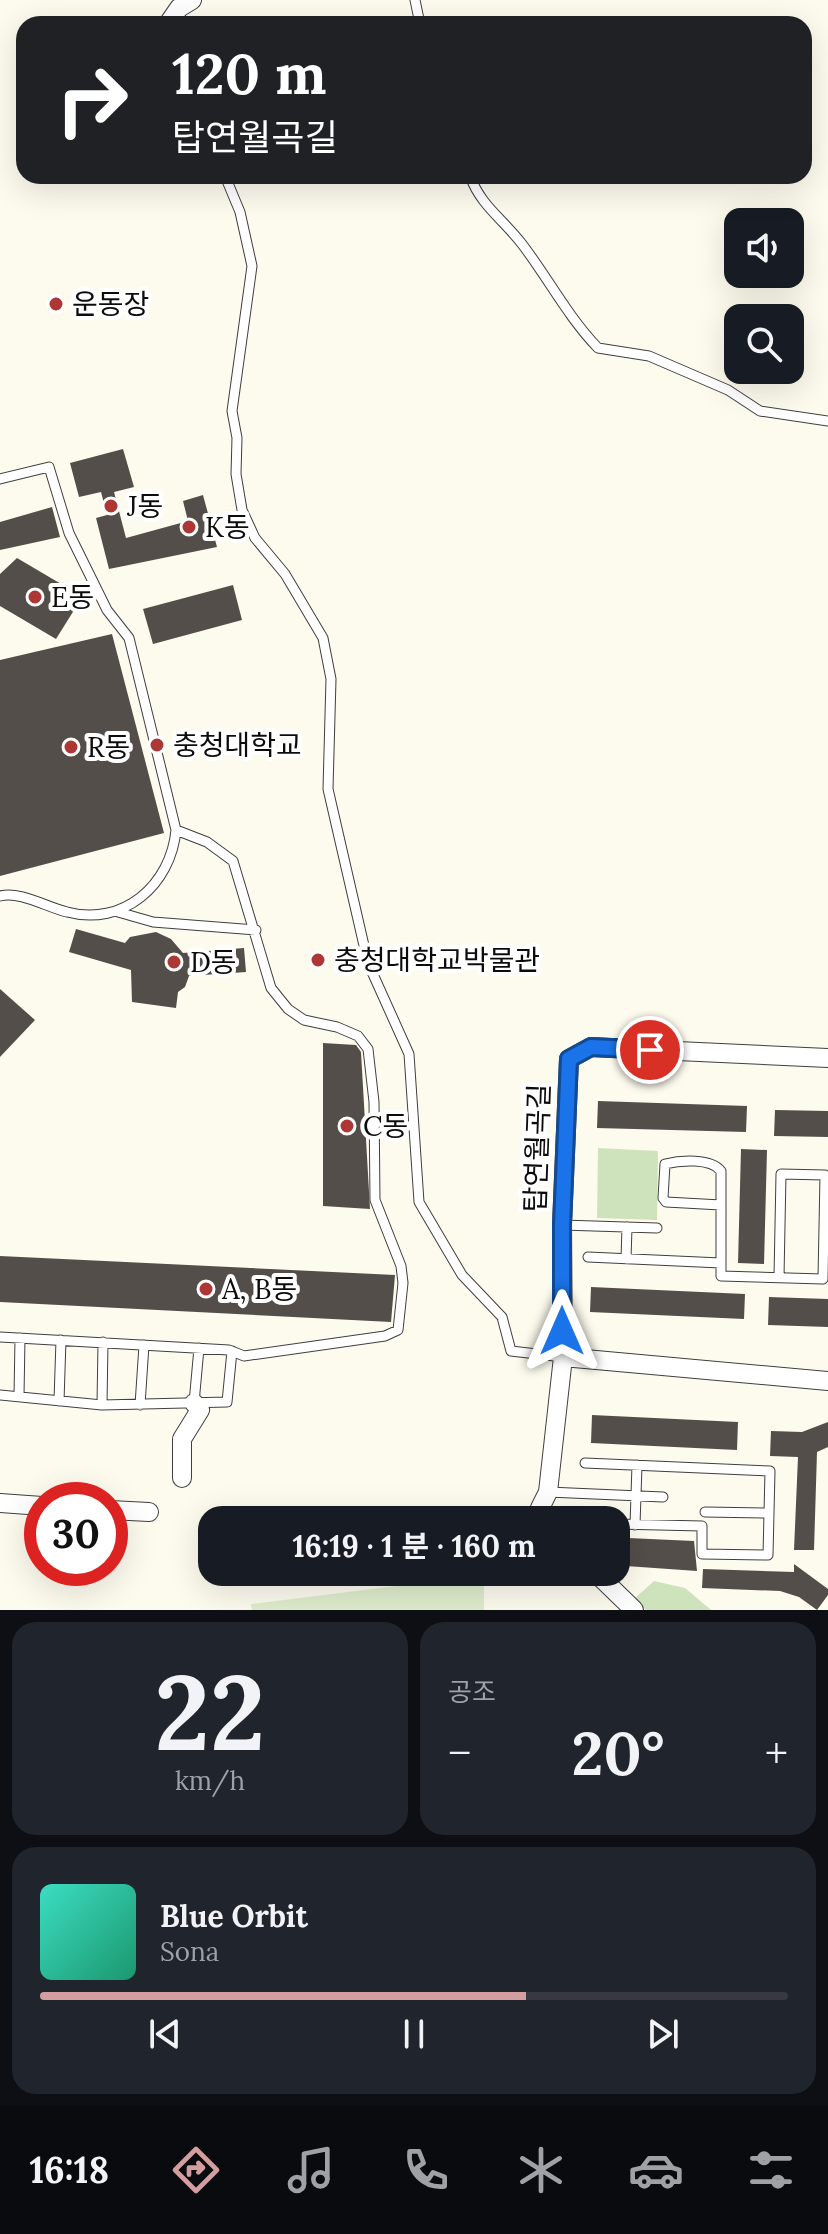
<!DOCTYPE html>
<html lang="ko">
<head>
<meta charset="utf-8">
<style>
	:root { --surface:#171b24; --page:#20242c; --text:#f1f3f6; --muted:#9ea1a6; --line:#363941; --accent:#d29e9f }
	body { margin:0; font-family:Lora,"Noto Sans KR",serif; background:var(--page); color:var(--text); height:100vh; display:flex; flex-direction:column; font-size:30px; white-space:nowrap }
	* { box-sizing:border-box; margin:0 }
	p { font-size:26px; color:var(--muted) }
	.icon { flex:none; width:44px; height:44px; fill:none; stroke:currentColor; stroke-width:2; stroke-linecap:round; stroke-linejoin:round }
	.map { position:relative; height:1610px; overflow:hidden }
	.drawer { display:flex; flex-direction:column; gap:12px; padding:12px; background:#0d0f14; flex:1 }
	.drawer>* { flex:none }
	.banner { position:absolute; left:16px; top:16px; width:796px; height:168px; border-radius:24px; box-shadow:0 8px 32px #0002; background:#202124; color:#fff; overflow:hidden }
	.fabs { position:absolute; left:724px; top:208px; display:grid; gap:16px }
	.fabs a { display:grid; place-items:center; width:80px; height:80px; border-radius:16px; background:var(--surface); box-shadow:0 8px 32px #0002; font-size:40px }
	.speed { position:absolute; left:24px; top:1482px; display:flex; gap:16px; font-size:40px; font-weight:700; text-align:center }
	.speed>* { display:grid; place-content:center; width:104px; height:104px; border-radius:50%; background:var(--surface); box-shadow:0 8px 32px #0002; line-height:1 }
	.speed .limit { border:12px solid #d22; background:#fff; color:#111 }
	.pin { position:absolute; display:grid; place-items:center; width:68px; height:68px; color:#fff; margin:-34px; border:4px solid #fff; border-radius:50%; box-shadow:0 2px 8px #0007 }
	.me { position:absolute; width:88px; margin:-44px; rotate:0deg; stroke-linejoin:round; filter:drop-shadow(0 0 6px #0008) }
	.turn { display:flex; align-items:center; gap:28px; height:168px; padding:0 24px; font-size:36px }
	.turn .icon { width:104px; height:104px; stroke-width:2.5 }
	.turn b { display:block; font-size:56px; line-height:68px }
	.big { font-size:60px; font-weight:700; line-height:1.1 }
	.drawer .widget { flex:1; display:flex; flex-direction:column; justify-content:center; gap:12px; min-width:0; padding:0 28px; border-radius:24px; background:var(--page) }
	.drawer .dial { align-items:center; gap:0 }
	.dial b { font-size:104px; line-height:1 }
	.song { display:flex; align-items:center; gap:24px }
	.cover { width:96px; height:96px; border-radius:12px; background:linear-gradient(135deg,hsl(170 70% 55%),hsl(160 70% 35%)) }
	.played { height:8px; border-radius:4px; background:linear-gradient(90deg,var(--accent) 65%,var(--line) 65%) }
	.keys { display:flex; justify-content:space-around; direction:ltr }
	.heat { display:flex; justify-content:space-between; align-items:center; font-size:44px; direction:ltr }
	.drawer .tiles { flex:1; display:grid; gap:12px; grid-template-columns:1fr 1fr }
	.widget:last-child { grid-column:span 2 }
	.trip { position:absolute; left:198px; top:1506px; width:432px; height:80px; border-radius:24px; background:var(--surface); box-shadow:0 8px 32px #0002; font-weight:700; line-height:80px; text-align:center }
	.tab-bar { display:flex; height:128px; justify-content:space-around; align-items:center; background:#090b0e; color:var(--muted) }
	.tab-bar .icon { width:56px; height:56px }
	.tab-bar .current { color:var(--accent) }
	.tab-bar b { font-size:36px; color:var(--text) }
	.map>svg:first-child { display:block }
	.green { fill:#cee3bc }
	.pitch { fill:#dfeccc }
	.building { fill:#544e4a }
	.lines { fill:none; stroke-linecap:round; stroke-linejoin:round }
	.service-casing { stroke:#3f3f3f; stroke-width:11 }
	.minor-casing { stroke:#3f3f3f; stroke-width:20 }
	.service { stroke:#fff; stroke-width:9 }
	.minor { stroke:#fff; stroke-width:18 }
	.route-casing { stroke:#114b97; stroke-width:20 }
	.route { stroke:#1a73e8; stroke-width:14 }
	.poi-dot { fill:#ac3735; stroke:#fff; stroke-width:3 }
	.labels { text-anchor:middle; stroke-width:8; stroke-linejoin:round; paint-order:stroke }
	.poi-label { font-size:28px; fill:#0c0c0c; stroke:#fff; text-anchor:start }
	.street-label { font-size:28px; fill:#0c0c0c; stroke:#fff }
</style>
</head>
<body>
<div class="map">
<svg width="828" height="1610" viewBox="0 0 828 1610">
	<rect width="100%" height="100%" fill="#fdfbee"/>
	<path class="green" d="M 598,1148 L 658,1151 L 657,1220 L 597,1218 Z
		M 654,1581 L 685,1588 L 711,1610 L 646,1610 L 634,1599 Z"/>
	<path class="pitch" d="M 484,1575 L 484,1610 L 252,1610 L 251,1604 Z"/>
	<path class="building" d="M 123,449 L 134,487 L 114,492 L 126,538 L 188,521 L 183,501 L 203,495 L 217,547 L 109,569 L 96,518 L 107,515 L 101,492 L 79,497 L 70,463 Z
		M 52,507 L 60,537 L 0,550 L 0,522 Z
		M 17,558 L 73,591 L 67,602 L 76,607 L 56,639 L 0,606 L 0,574 Z
		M 233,585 L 242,620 L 153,644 L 143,609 Z
		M 112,634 L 164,833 L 0,876 L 0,660 Z
		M 76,929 L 125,943 L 130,937 L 156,932 L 171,939 L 183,953 L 244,948 L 246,972 L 189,976 L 185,987 L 178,992 L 176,1008 L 132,1002 L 131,970 L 69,952 Z
		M 0,989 L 35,1020 L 0,1057 Z
		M 323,1043 L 356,1045 L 361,1052 L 370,1209 L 323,1206 Z
		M 598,1101 L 747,1106 L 746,1132 L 597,1128 Z
		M 775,1110 L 828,1111 L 828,1137 L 774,1136 Z
		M 741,1149 L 767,1150 L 764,1264 L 738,1263 Z
		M 0,1256 L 395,1275 L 391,1322 L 0,1302 Z
		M 591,1287 L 745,1294 L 744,1319 L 590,1312 Z
		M 769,1297 L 828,1299 L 828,1327 L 768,1325 Z
		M 592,1415 L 738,1422 L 737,1450 L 591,1443 Z
		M 828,1422 L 828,1447 L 817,1452 L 814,1550 L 794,1550 L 798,1457 L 770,1456 L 771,1431 L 802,1432 Z
		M 628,1538 L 694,1541 L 697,1571 L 626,1566 Z
		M 794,1564 L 828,1589 L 828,1595 L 817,1610 L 799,1597 L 780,1591 L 702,1588 L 703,1569 L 794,1572 Z"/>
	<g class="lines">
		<defs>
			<path id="service" d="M 415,0 L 420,24
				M 225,176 L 240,212 L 252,266 L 232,411 L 237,438 L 236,474 L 242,510 L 255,538 L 285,574 L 323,638 L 331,679 L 328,789 L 368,963 L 409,1054 L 419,1202 L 462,1275 L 502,1317 L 511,1351 L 563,1357
				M 470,176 C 481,206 503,219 522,244 C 548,278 568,317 598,348 L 649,356 L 728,390 L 760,411 L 828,421
				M 0,479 L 49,467 L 69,533 L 107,610 L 129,638 L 176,830 C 171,885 123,927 67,912 C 46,907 21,891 0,896
				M 118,912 L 153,922 L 256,930
				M 721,1205 L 666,1202 L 663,1198 L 665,1164 C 681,1160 711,1158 721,1171 L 721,1276 L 823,1279 L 825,1175 L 781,1174 L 779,1277
				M 562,1225 L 657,1228
				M 588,1257 L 721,1263
				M 626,1259 L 627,1227
				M 0,1337 L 229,1350 L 244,1356 L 385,1336 L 398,1330 L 403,1283 L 401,1266 L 375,1200 L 374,1102 L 368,1049 L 358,1036 L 337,1027 L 304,1020 L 288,1009 L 271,988 L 233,861 L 207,842 L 176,830
				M 0,1395 L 102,1405 L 227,1402 L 232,1351
				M 19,1396 L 20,1338
				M 59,1401 L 61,1340
				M 194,1403 L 199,1348
				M 102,1405 L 103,1342
				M 140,1405 L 144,1345
				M 585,1463 L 770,1471 L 768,1555 L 702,1554 L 702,1526 L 616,1524
				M 548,1492 L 663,1497
				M 705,1512 L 769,1513
				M 635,1525 L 637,1465"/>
			<path id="minor" d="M 168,24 L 179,8 L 192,0
				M 563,1357 L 828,1381
				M 182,1478 L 182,1439 L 200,1410 L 194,1403
				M 0,1503 L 42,1506
				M 110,1510 L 149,1512
				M 550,1520 L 540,1508 L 548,1492 L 563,1357 L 562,1225 L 569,1059 L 591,1047 L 828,1058
				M 595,1572 L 634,1610"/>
		</defs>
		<use href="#service" class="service-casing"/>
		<use href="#minor" class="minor-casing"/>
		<use href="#service" class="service"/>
		<use href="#minor" class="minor"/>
	</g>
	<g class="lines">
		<defs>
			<path id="route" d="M 562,1331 L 562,1225 L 569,1059 L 591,1047 L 650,1050"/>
		</defs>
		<use href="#route" class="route-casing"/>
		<use href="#route" class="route"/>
	</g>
	<g class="poi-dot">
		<circle cx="56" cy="304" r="8"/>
		<circle cx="111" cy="506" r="8"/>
		<circle cx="189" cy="527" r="8"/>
		<circle cx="35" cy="597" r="8"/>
		<circle cx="157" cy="745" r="8"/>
		<circle cx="71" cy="747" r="8"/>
		<circle cx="318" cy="960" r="8"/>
		<circle cx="174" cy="962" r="8"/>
		<circle cx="347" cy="1126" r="8"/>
		<circle cx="206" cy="1289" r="8"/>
	</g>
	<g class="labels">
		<g class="poi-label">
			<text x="72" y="314">운동장</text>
			<text x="127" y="516">J동</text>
			<text x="205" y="537">K동</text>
			<text x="51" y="607">E동</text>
			<text x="173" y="755">충청대학교</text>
			<text x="87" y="757">R동</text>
			<text x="334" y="970">충청대학교박물관</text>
			<text x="190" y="972">D동</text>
			<text x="363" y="1136">C동</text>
			<text x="222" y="1299">A, B동</text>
		</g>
		<g class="street-label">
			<text transform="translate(537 1148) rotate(-88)" y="10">탑연월곡길</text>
		</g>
	</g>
</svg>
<div class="fabs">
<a><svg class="icon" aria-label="sound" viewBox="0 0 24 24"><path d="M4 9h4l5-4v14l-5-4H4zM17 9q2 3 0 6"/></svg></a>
<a><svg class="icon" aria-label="search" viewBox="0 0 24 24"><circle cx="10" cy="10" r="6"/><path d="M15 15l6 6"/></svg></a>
</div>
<div class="speed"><div class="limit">30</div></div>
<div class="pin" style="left:650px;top:1050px;background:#d93025"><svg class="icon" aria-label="arrive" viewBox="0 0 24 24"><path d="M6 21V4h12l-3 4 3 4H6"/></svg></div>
<svg class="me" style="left:562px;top:1331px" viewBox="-20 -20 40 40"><path d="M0-17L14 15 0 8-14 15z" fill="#1a73e8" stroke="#fff" stroke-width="4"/></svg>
<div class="trip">16:19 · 1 분 · 160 m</div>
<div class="banner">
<div class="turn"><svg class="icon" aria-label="right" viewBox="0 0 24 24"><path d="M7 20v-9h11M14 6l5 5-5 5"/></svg><div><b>120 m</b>탑연월곡길</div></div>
</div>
</div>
<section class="drawer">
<div class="tiles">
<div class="widget dial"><b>22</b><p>km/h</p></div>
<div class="widget"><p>공조</p>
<div class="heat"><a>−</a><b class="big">20°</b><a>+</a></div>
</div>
<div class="widget">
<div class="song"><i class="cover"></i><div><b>Blue Orbit</b><p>Sona</p></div></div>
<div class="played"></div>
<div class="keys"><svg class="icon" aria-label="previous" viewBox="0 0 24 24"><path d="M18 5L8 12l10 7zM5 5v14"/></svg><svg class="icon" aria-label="pause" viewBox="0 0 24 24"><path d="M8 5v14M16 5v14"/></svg><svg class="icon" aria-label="next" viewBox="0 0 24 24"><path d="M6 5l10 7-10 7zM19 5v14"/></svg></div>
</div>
</div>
</section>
<nav class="tab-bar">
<b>16:18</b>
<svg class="icon current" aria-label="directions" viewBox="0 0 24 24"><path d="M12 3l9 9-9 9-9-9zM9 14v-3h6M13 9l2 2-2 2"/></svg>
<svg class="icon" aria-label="music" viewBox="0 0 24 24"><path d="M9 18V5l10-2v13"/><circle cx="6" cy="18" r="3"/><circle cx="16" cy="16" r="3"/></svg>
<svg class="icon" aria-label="phone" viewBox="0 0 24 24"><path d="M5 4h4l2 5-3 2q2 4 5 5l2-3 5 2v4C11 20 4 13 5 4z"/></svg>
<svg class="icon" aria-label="climate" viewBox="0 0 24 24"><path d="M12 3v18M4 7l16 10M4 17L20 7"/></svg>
<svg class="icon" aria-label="car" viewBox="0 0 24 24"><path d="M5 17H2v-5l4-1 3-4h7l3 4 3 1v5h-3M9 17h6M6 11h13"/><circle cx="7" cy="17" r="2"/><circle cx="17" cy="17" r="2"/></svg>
<svg class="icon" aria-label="filters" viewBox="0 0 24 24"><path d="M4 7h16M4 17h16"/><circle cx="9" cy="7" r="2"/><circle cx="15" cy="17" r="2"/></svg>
</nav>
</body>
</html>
